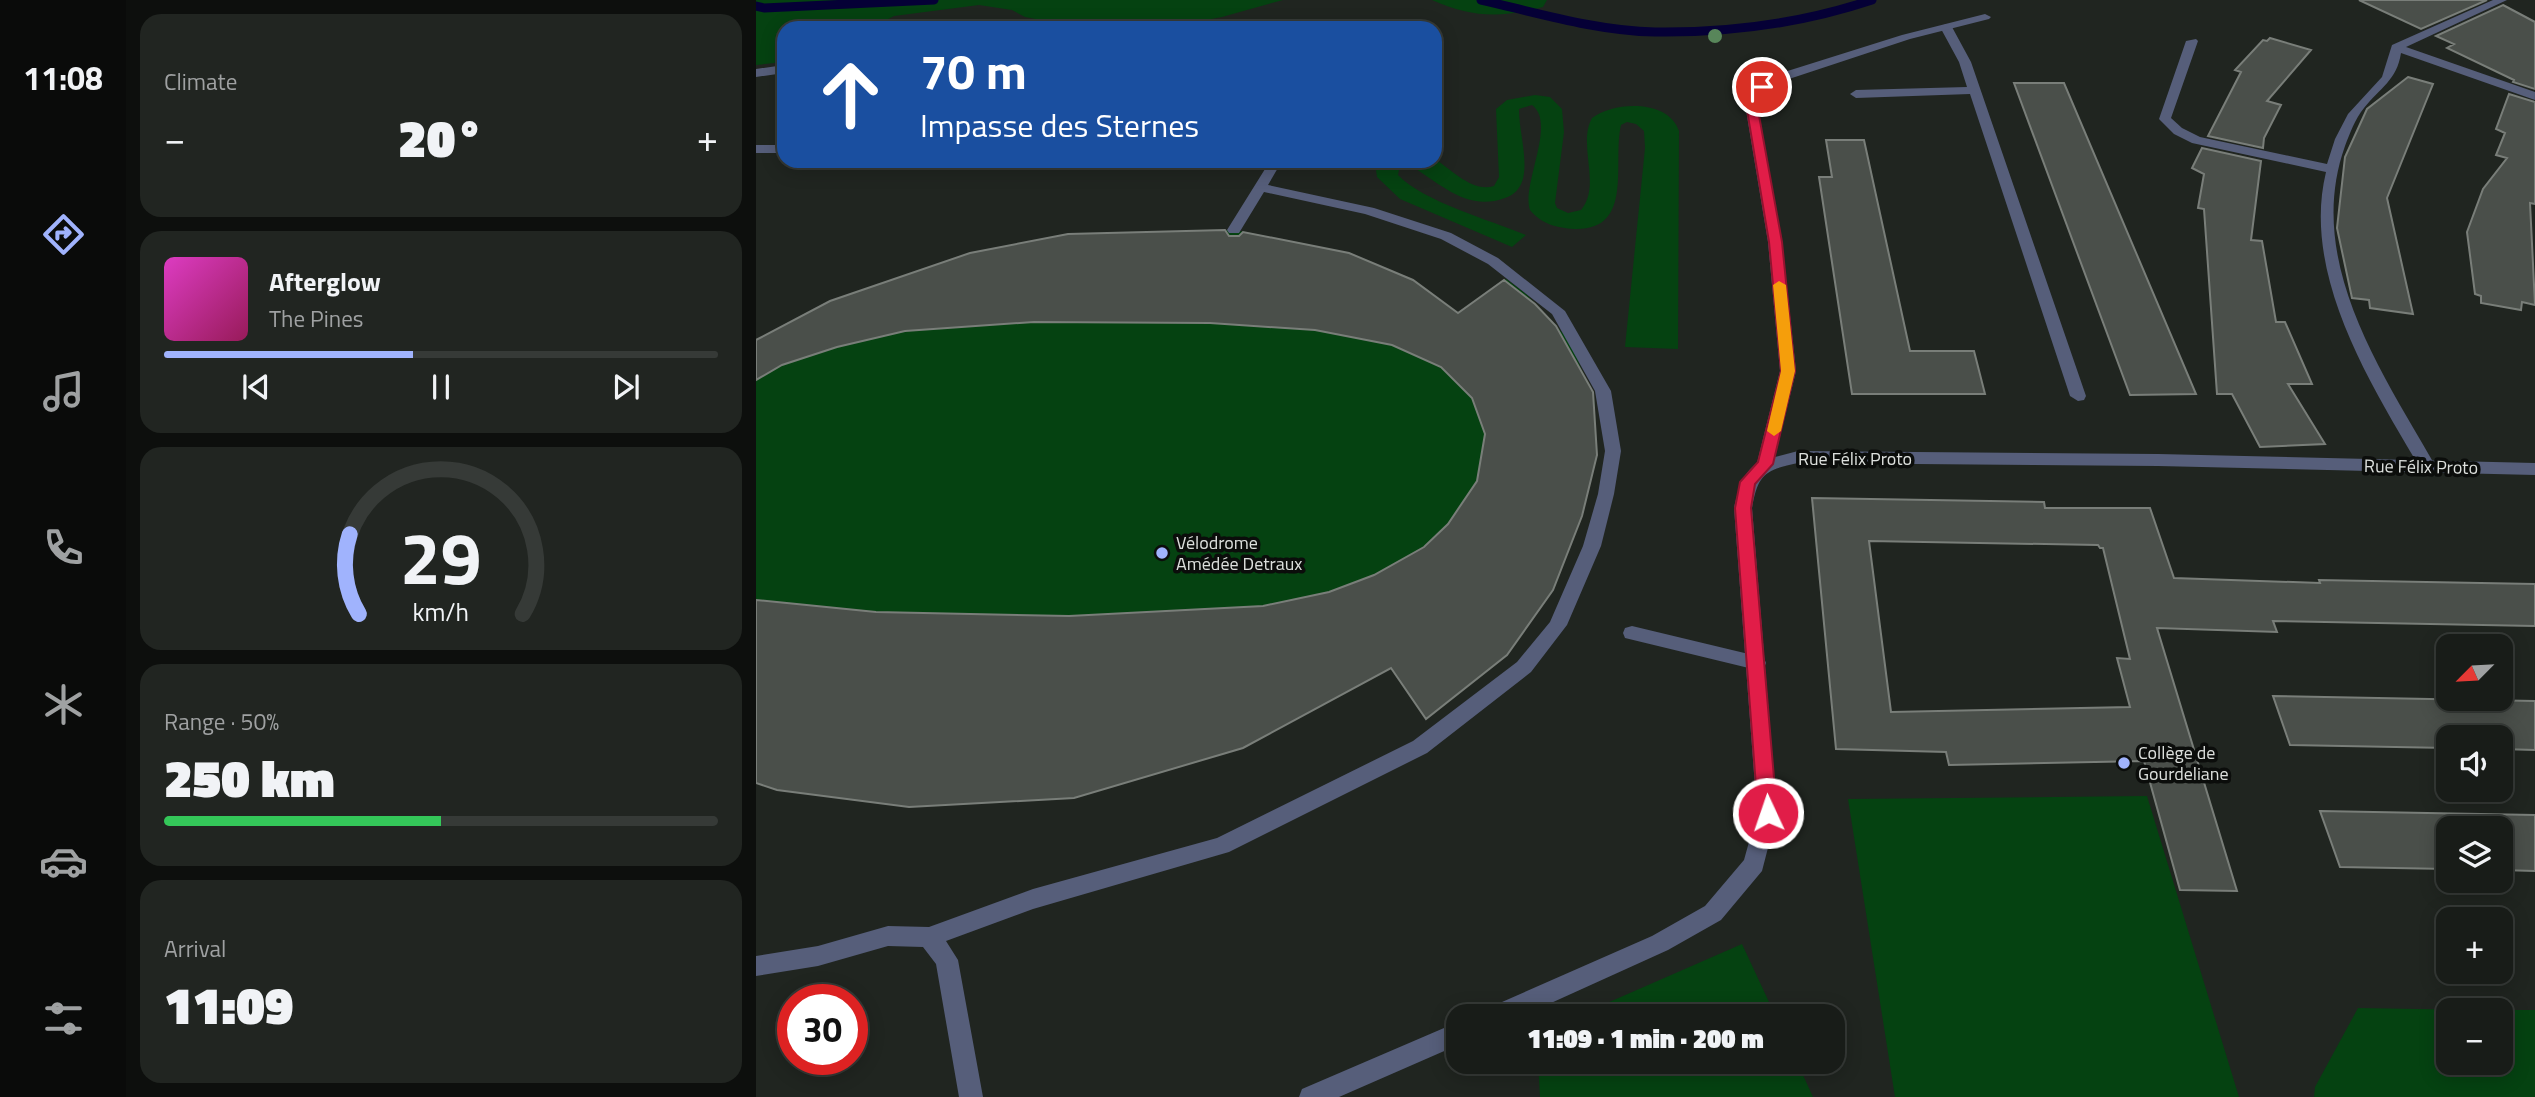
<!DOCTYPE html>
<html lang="en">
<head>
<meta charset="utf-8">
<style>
	:root { --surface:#181c18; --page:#212521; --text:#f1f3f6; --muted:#9fa1a2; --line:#363a37; --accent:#a0b3fd }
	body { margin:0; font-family:"Titillium Web",sans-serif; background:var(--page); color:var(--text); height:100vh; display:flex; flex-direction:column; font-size:26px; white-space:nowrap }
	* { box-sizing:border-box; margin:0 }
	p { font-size:23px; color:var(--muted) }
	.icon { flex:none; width:38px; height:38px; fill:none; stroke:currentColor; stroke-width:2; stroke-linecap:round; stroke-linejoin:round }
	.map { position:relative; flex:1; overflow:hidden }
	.drawer { display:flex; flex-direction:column; gap:14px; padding:14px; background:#0d0f0d; width:630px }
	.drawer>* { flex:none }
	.banner { position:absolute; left:21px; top:21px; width:665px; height:147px; border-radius:21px; box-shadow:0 4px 18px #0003,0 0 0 2px var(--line); background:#1a4fa0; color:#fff; overflow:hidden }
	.needle { width:46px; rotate:246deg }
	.controls { position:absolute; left:1680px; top:634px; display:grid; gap:14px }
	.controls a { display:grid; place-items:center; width:77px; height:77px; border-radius:14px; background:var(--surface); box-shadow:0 4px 18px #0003,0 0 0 2px var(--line); font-size:35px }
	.speed { position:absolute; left:21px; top:984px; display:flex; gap:14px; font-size:35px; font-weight:700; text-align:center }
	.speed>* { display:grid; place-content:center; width:91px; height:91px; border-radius:50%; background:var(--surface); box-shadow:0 4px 18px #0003,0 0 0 2px var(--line); line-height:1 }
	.speed .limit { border:10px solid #d22; background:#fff; color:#111 }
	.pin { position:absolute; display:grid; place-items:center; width:60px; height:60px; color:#fff; margin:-30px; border:4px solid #fff; border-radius:50%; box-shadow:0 2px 7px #0007 }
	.me { position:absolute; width:77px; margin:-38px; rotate:357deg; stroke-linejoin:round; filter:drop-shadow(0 0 5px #0008) }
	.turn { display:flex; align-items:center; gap:24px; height:147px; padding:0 28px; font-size:32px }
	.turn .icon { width:91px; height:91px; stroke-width:2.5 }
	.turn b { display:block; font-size:49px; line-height:60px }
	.big { font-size:52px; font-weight:800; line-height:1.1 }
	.drawer .widget { flex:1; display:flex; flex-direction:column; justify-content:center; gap:10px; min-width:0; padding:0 24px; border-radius:21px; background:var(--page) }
	.drawer .dial { align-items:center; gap:0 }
	.dial svg { height:182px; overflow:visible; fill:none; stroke:var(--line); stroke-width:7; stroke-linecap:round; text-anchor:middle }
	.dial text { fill:var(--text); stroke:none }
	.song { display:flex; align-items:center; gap:21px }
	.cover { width:84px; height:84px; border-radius:10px; background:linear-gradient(135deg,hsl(310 70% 55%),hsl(330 70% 35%)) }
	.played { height:7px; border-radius:4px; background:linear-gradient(90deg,var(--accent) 45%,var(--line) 45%) }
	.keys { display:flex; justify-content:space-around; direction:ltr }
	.heat { display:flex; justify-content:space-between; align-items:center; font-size:38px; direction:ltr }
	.charge { height:10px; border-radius:5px; background:linear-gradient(90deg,#34c759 50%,var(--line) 0) }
	.trip { position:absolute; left:690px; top:1004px; width:399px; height:70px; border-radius:21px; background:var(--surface); box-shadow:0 4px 18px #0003,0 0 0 2px var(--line); font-weight:800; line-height:70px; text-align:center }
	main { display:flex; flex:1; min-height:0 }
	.dock { display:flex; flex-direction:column; width:126px; justify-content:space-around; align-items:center; background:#0a0b0a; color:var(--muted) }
	.dock .icon { width:49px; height:49px }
	.dock .selected { color:var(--accent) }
	.dock b { font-size:32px; color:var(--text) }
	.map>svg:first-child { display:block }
	.green { fill:#054211 }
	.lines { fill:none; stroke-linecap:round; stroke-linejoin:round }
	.stream { stroke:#050036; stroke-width:9 }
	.building { fill:#4a4f4a; stroke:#797e79; stroke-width:2; fill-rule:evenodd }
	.service { fill:#565e7a; fill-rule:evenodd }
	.minor { fill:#565e7a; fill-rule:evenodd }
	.tree { fill:#58865a }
	.route { fill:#e11d48; stroke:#92132f; stroke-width:2 }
	.slow { fill:#f59e0b }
	.poi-dot { fill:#a0b3fd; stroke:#0b0d0b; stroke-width:2.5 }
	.labels { text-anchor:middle; stroke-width:7; stroke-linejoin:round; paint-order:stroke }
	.street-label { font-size:18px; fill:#dde0dd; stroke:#0b0d0b }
	.poi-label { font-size:18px; fill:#dde0dd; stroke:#0b0d0b; text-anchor:start }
</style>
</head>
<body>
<main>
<nav class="dock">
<b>11:08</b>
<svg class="icon selected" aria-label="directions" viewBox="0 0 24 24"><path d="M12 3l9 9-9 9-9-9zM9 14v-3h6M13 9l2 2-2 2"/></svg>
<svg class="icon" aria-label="music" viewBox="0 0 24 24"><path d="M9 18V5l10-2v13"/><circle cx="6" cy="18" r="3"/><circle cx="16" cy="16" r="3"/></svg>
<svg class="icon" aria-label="phone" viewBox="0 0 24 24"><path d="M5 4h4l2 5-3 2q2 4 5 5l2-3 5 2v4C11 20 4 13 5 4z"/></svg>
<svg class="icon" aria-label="climate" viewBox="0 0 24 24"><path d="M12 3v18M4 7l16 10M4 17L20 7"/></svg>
<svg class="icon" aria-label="car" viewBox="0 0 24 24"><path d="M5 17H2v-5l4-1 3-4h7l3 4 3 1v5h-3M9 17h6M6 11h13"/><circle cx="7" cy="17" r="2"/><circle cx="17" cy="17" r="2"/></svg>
<svg class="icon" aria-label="filters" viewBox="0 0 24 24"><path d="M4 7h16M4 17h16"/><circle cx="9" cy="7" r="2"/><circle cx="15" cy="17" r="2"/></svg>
</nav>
<section class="drawer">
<div class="widget"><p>Climate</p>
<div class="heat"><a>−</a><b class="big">20°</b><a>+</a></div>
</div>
<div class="widget">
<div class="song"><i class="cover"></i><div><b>Afterglow</b><p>The Pines</p></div></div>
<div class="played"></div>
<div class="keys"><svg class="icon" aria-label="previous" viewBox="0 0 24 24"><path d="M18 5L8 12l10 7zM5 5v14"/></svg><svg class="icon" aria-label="pause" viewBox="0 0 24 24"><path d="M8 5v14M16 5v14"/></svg><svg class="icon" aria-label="next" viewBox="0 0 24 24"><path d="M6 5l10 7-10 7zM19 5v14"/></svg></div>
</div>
<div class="widget dial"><svg viewBox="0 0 100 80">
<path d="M14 69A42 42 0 1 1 86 69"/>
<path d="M14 69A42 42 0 0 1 10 34" stroke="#a0b3fd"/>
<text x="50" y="56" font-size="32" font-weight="700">29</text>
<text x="50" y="72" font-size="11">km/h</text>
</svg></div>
<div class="widget"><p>Range · 50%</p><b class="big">250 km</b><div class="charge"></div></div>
<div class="widget"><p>Arrival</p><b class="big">11:09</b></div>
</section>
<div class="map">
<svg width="1779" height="1097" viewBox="0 0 1779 1097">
	<rect width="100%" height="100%" fill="#202520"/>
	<path class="green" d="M 0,0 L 527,0 L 466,17 L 418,26 L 327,28 L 269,17 L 256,10 L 223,5 L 138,16 L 115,28 L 28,28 L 28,62 L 0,65 Z
		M 676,0 L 791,0 L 787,7 C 746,18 716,18 676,0 Z
		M 779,95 L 794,97 L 806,109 L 808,132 L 799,203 L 801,208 L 812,213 L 825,210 C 846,185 821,145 836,118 C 858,101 913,99 923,131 L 922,349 L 869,347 L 889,148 L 888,131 L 880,124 L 871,122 L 865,125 C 856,163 879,231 818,229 C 802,228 785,224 774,210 C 765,185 801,123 776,105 L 763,109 C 763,132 772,157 767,179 C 764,189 758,195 749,198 C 711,212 685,184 655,166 L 643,170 L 642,175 C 668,202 734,220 770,235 L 756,247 L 644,199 L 621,177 L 620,170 L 629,161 L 679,161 L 679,159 C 696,170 717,193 738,186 L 743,177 L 740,109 L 751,100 Z
		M 478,230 L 593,253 L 657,280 L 702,313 L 750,279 L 770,294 L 813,340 L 838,399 L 841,455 L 826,516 L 797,590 L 751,655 L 670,719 L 635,668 L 487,748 L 318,798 L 153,807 L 21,790 L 0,783 L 0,340 L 74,301 L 214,253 L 312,234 Z
		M 1391,796 L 1483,1097 L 1139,1097 L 1092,799 Z
		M 986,944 L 1020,1017 L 819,1017 Z
		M 1602,1008 L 1721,1010 L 1692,1010 L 1692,1062 L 1745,1062 L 1745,1010 L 1779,1010 L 1779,1097 L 1558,1097 L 1559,1087 Z
		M 782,1062 L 1041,1062 L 1057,1097 L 784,1097 Z"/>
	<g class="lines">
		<path class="stream" d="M 725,0 C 782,13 841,31 899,32 C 972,33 1047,23 1116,0
			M 0,6 L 8,8 L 178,0"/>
	</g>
	<path class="building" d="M 1603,0 L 1731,0 L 1665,29 Z
		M 1747,5 L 1779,22 L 1779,89 L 1757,82 L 1758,80 L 1691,48 L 1698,44 L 1680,36 Z
		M 1514,38 L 1555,50 L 1511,101 L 1525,105 L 1508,138 L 1507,148 L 1452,136 L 1485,72 L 1479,70 L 1507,40 L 1511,41 Z
		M 1652,77 L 1677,84 L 1631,198 L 1657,314 L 1614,308 L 1613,300 L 1596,298 L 1581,228 L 1589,157 L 1611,109 Z
		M 1258,83 L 1308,83 L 1440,394 L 1374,395 Z
		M 1753,94 L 1779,102 L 1779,204 L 1774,203 L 1779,305 L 1766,302 L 1765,310 L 1725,303 L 1725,296 L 1719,294 L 1711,232 L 1727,189 L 1751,158 L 1740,155 L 1749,133 L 1740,129 Z
		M 1070,140 L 1108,140 L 1154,351 L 1218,351 L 1229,394 L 1096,394 L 1063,177 L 1076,177 Z
		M 1446,148 L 1505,161 L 1495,240 L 1506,241 L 1520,322 L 1529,322 L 1556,384 L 1532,384 L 1569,444 L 1504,447 L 1476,394 L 1461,394 L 1448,209 L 1442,208 L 1448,174 L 1436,168 Z
		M 469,230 L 473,236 L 483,236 L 487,232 L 593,253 L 657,280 L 702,313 L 748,280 L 779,304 L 800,326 L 837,392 L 841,455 L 826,516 L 797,590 L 751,655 L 670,719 L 635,668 L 487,748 L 318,798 L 153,807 L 21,790 L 0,783 L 0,600 L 120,612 L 313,616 L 507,606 L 573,592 L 618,575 L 668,547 L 692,524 L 721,481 L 729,434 L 716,398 L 685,367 L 636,345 L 559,330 L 454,323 L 278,322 L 149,331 L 81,347 L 26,365 L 0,380 L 0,340 L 74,301 L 214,253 L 312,234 Z
		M 1056,498 L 1288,502 L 1289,508 L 1394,508 L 1418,578 L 1564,583 L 1563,580 L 1779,584 L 1779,626 L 1517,621 L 1521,632 L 1401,628 L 1481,891 L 1424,890 L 1388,761 L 1193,765 L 1190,752 L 1080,749 ZM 1113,541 L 1342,545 L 1344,548 L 1347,548 L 1374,659 L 1361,658 L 1374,707 L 1135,712 Z
		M 1517,696 L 1779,701 L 1779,750 L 1745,749 L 1745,737 L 1692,737 L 1692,748 L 1534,745 Z
		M 1564,811 L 1779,815 L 1779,871 L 1745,870 L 1745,828 L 1692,828 L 1692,869 L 1584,867 Z"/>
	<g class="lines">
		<path class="service" d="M 1737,0 L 1751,0 L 1650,47 L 1779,92 L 1779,100 L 1645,53 C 1641,80 1624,88 1608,108 C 1599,119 1594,133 1589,146 C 1548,261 1626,372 1680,467 L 1672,473 L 1666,471 C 1615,385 1545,275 1570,172 L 1436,143 L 1418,134 L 1403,119 L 1430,41 L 1440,39 L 1442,41 L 1415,118 L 1426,128 L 1444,137 L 1571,164 L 1579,139 L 1592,114 L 1626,77 L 1636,45 Z
			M 1190,24 L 1196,27 L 1215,62 L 1330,396 L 1328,400 L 1322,401 L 1314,396 L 1214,94 L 1100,98 L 1094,94 L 1100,90 L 1211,87 L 1203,62 L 1184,27 Z
			M 28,65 L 28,73 L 0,77 L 0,69 Z
			M 0,145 L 28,145 L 28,153 L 0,153 Z
			M 514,161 L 526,161 L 512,185 L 618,208 L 695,233 L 742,258 L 809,311 L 855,391 L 865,451 L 858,494 L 845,546 L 811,625 L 775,672 L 671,753 L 473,852 L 277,909 L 190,941 L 202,960 L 227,1097 L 203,1097 L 180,964 L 167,947 L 132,946 L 62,966 L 0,976 L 0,956 L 62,946 L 132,926 L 173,927 L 277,889 L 461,838 L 657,741 L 761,662 L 794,622 L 827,546 L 842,494 L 849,451 L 839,391 L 796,314 L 732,264 L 685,239 L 609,214 L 508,192 L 483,233 L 473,233 L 471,230 Z
			M 876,626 L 1001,656 L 1008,658 L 1010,663 L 1008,668 L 1001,670 L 869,638 L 867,633 L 869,628 Z"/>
		<path class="minor" d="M 1229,14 L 1235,17 L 1233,19 L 1154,39 L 1027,81 C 1014,88 1005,94 1002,110 L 1026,242 L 1040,371 L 1019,457 L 1042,451 L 1402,454 L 1779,463 L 1779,475 L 1402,466 L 1042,463 C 1009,470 1002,474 996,508 L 1021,813 L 1006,871 L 965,920 L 912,950 L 764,1017 L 727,1017 L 730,1009 L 896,936 L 949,906 L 988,860 L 1001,813 L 978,508 C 982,491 986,474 1001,463 L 1024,371 L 1012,242 L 990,110 C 994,92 1003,84 1019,75 L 1146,35 Z
			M 702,1022 L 702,1045 L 583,1097 L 543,1097 L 546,1089 Z"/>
	</g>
	<circle class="tree" cx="959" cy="36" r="7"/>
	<path class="route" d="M 1006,84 L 1011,87 L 1004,96 L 1002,110 L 1026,242 L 1039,371 L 1017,464 L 999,484 L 995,508 L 1021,813 L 1018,818 L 1012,821 L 1005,818 L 1002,813 L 979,508 L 984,482 L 1002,462 L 1025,371 L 1013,242 L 991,110 L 993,95 Z"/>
	<path class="slow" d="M 1023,281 L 1030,285 L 1039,371 L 1025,431 L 1018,436 L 1011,431 L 1025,371 L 1017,285 Z"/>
	<g class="poi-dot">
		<circle cx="406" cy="553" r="7"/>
		<circle cx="1368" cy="763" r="7"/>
	</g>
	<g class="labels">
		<g class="street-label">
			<text x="1099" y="465">Rue Félix Proto</text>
			<text transform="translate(1665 467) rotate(1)" y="6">Rue Félix Proto</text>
		</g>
		<g class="poi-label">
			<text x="420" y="549">Vélodrome<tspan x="420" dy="21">Amédée Detraux</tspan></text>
			<text x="1382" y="759">Collège de<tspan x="1382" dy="21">Gourdeliane</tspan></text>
		</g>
	</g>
</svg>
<div class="controls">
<a><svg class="needle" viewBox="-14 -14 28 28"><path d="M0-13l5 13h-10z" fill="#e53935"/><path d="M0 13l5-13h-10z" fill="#9fa1a2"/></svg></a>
<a><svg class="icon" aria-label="sound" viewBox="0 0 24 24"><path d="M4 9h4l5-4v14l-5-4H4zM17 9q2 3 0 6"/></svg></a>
<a><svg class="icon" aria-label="layers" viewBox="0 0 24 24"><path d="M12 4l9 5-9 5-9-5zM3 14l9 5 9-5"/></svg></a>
<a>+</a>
<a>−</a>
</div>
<div class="speed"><div class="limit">30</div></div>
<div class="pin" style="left:1006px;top:87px;background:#d93025"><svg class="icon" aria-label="arrive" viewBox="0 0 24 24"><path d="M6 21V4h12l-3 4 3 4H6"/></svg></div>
<svg class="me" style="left:1012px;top:813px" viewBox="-20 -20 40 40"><circle r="17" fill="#e11d48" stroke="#fff" stroke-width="3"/><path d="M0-11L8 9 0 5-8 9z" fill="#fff"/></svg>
<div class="trip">11:09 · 1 min · 200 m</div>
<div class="banner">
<div class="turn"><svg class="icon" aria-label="ahead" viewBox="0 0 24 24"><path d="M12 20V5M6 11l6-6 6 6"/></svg><div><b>70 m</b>Impasse des Sternes</div></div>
</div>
</div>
</main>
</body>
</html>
